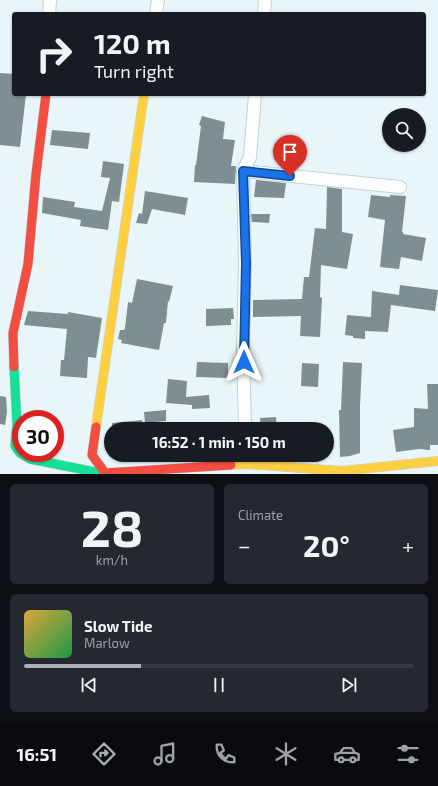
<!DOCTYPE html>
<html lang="en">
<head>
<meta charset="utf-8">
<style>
	:root { --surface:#171b24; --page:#242831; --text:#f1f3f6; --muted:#9ea1a6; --line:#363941; --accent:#aab0b3 }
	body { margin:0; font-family:"Exo 2",sans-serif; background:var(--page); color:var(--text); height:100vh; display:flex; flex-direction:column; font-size:15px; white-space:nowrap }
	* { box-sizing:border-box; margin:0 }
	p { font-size:13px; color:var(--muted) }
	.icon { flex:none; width:22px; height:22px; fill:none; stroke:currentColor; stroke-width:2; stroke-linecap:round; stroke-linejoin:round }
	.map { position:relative; height:474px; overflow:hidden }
	.details { display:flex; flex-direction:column; gap:10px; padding:10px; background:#0d0f14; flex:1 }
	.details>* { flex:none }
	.guide { position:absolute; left:12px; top:12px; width:414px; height:84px; border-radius:4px; box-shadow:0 1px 3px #0004; background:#171b24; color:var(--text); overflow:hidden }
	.fabs { position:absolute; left:382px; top:108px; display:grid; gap:8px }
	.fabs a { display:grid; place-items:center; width:44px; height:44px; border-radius:50%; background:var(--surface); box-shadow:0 1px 3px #0004; font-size:20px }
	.speed { position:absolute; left:12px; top:410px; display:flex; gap:8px; font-size:20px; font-weight:700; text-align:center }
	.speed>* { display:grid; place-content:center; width:52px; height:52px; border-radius:50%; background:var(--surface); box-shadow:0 1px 3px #0004; line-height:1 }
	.speed .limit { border:6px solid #d22; background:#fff; color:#111 }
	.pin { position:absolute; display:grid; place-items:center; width:34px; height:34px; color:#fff; margin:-41px -17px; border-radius:50% 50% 50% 0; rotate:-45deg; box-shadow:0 0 4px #0007 }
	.pin .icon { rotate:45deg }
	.me { position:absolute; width:44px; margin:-22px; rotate:0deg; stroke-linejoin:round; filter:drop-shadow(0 0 3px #0008) }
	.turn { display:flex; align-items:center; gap:14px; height:84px; padding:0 16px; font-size:18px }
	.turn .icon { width:52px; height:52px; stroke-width:2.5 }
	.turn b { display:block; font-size:28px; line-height:34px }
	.big { font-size:30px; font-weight:700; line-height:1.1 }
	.details .card { flex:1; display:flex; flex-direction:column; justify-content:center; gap:6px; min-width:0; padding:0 14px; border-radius:6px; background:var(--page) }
	.details .dial { align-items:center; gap:0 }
	.dial b { font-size:52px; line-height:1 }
	.song { display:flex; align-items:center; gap:12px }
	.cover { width:48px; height:48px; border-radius:6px; background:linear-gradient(135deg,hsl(40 70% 55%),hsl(140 70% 35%)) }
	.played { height:4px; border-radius:2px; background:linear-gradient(90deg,var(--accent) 30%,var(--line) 30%) }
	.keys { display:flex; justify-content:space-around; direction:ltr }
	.heat { display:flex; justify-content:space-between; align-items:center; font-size:22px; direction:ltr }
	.details .tiles { flex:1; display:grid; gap:10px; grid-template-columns:1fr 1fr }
	.card:last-child { grid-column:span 2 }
	.trip { position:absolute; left:104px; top:422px; width:230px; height:40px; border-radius:20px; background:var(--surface); box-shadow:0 1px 3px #0004; font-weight:700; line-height:40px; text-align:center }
	.tabs { display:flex; height:64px; justify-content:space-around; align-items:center; background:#090b0e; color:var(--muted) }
	.tabs .icon { width:28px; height:28px }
	.tabs .current { color:var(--accent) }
	.tabs b { font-size:18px; color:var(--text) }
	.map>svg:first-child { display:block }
	.building { fill:#7e8f92 }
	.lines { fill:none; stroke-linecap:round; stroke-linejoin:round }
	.street-casing { stroke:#c5d2d5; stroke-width:14 }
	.fast-casing { stroke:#c5d2d5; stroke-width:10 }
	.slow-casing { stroke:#c5d2d5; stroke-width:10 }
	.jam-casing { stroke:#c5d2d5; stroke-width:10 }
	.street { stroke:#fcfefe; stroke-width:12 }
	.fast { stroke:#16e098; stroke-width:9 }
	.slow { stroke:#ffcf43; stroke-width:9 }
	.jam { stroke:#f24e42; stroke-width:9 }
	.route-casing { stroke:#114b97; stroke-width:10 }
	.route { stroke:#1a73e8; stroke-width:7 }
</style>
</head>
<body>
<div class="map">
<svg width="438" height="474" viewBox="0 0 438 474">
	<rect width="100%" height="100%" fill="#e9f6f9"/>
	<path class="building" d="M 0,73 L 14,74 L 14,94 L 26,94 L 20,147 L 0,145 Z
		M 202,116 L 225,122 L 223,139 L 235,140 L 231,166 L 236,166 L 235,184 L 194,182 L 195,165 L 196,165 L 201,126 L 199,125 Z
		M 52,130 L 90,133 L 88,149 L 50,145 Z
		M 103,161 L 124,164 L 119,202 L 112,201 L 108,230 L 80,226 L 81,220 L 42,213 L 43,197 L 75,202 L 74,207 L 102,211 L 110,178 L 101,177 Z
		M 256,180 L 286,183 L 284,198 L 254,197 Z
		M 327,187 L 342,189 L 342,232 L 353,234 L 347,269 L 321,265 L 320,297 L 322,298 L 320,337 L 300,336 L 301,316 L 253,317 L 253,300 L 302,299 L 304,277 L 309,277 L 315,228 L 326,229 Z
		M 145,191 L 188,198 L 185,215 L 152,209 L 147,224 L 136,223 L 139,213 L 142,214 Z
		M 371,195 L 390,197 L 390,195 L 406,196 L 402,232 L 403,232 L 403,234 L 426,238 L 422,261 L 401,257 L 399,269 L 380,267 L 385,220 L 368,217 Z
		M 251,214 L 270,214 L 269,223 L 252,222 Z
		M 137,279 L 173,286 L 169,302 L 168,301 L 166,323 L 164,323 L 159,350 L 121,343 L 122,340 L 118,339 L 120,330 L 124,330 L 125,328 L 128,302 L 132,303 Z
		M 400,285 L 438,290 L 435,311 L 391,305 L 388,332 L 365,331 L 365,339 L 353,338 L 353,336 L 345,335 L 347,315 L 371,317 L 372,291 L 399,295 Z
		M 233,308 L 234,319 L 231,319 L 231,325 L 206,326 L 206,309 Z
		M 28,311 L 68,314 L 68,312 L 102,318 L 96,358 L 88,357 L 87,378 L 60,376 L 61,360 L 64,360 L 67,329 L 24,325 Z
		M 197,362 L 228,363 L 228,378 L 196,377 Z
		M 343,362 L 362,363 L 360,406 L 360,453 L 350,456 L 340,457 L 339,410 L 341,410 Z
		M 302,363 L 319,364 L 318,387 L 301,386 Z
		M 168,379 L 187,381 L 186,397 L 209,395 L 210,408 L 192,409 L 192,405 L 166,403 Z
		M 427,384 L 438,384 L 438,445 L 430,445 L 430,450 L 419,449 L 396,452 L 393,430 L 414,427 L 414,408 L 428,409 Z
		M 0,396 L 6,397 L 7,412 L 5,425 L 0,424 Z
		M 166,410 L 166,421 L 145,423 L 144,412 Z
		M 276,417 L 277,429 L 261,429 L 260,418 Z
		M 142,420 L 143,429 L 112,429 L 112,423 Z"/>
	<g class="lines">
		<defs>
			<path id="street" d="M 49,14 L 50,0
				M 156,14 L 158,0
				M 264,14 L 265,0
				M 243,171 L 400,187
				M 245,429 L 243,348 L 245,263 L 243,171 L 250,157 L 255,94"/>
			<path id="fast" d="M 14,367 L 17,425 L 15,446 L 20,453 L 30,459 L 105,474"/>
			<path id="slow" d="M 96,427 L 144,94
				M 231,465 L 246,464 L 342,471 L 438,461"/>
			<path id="jam" d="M 14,367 L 13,333 L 28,264 L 36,174 L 46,94
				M 96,427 L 92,455 L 105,473 L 231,465"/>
		</defs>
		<use href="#street" class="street-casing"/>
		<use href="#fast" class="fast-casing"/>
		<use href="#slow" class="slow-casing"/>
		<use href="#jam" class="jam-casing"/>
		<use href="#street" class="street"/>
		<use href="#fast" class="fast"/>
		<use href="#slow" class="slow"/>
		<use href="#jam" class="jam"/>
	</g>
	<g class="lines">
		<defs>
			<path id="route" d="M 244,362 L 246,263 L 243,171 L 290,176"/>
		</defs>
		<use href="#route" class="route-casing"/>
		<use href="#route" class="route"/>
	</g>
</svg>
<div class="fabs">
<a><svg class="icon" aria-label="search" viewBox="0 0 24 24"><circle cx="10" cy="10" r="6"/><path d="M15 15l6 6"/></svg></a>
</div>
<div class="speed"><div class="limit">30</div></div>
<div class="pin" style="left:290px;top:176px;background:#d93025"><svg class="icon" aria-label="arrive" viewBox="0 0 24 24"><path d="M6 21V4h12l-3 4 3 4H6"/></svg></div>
<svg class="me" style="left:244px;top:362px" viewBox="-20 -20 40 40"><path d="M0-17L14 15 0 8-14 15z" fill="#1a73e8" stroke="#fff" stroke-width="4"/></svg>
<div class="trip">16:52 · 1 min · 150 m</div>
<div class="guide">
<div class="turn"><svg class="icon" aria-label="right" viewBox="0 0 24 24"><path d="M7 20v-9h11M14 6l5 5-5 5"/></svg><div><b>120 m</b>Turn right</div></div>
</div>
</div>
<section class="details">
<div class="tiles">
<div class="card dial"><b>28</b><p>km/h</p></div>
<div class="card"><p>Climate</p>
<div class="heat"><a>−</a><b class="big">20°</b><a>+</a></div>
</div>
<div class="card">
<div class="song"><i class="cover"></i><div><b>Slow Tide</b><p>Marlow</p></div></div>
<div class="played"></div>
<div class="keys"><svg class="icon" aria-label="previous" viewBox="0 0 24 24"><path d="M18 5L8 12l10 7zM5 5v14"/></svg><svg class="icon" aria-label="pause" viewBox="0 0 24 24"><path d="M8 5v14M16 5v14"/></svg><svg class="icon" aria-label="next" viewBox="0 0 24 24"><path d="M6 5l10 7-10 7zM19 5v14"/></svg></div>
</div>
</div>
</section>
<nav class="tabs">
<b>16:51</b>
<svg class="icon current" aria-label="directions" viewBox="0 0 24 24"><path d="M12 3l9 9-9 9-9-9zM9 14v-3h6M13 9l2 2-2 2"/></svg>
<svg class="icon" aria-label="music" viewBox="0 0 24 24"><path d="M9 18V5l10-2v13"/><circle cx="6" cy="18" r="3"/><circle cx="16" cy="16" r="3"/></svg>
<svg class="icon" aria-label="phone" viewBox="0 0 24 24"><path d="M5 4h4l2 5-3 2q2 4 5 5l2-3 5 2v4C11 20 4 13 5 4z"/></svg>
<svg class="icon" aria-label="climate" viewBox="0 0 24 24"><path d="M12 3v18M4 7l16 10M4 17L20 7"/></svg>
<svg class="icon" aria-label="car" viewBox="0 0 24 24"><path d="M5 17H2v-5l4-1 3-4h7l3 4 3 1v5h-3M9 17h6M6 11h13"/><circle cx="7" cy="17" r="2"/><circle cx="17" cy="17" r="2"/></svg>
<svg class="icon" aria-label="filters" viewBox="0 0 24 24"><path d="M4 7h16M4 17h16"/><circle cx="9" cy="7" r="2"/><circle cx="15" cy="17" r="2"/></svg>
</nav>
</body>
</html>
